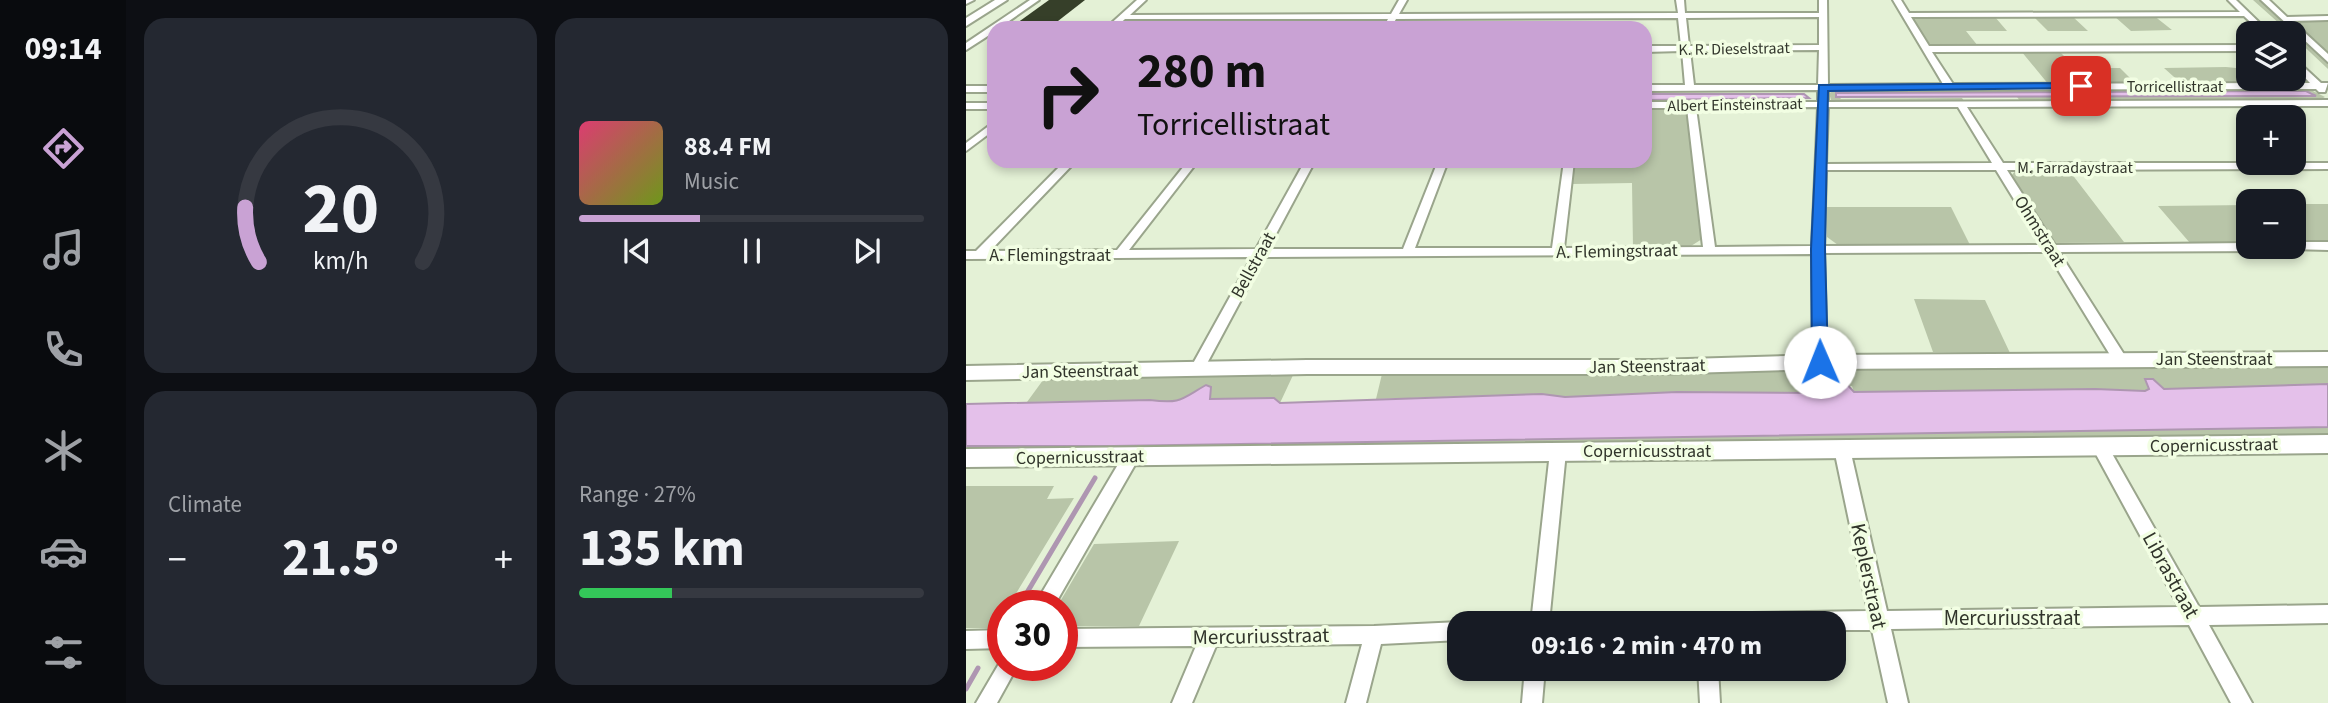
<!DOCTYPE html>
<html lang="en">
<head>
<meta charset="utf-8">
<style>
	:root { --surface:#171b24; --page:#242831; --text:#f1f3f6; --muted:#9ea1a6; --line:#363941; --accent:#c9a2d4 }
	body { margin:0; font-family:"Source Sans 3",sans-serif; background:var(--page); color:var(--text); height:100vh; display:flex; flex-direction:column; font-size:26px; white-space:nowrap }
	* { box-sizing:border-box; margin:0 }
	p { font-size:23px; color:var(--muted) }
	.icon { flex:none; width:38px; height:38px; fill:none; stroke:currentColor; stroke-width:2; stroke-linecap:round; stroke-linejoin:round }
	.map { position:relative; flex:1; overflow:hidden }
	.side { display:flex; flex-direction:column; gap:18px; padding:18px; background:#0d0f14; width:840px }
	.side>* { flex:none }
	.hud { position:absolute; left:21px; top:21px; width:665px; height:147px; border-radius:21px; box-shadow:0 4px 10px #0003; background:#c9a2d4; color:#111; overflow:hidden }
	.buttons { position:absolute; left:1270px; top:21px; display:grid; gap:14px }
	.buttons a { display:grid; place-items:center; width:70px; height:70px; border-radius:14px; background:var(--surface); box-shadow:0 4px 10px #0003; font-size:35px }
	.speed { position:absolute; left:21px; top:590px; display:flex; gap:14px; font-size:35px; font-weight:700; text-align:center }
	.speed>* { display:grid; place-content:center; width:91px; height:91px; border-radius:50%; background:var(--surface); box-shadow:0 4px 10px #0003; line-height:1 }
	.speed .limit { border:10px solid #d22; background:#fff; color:#111 }
	.pin { position:absolute; display:grid; place-items:center; width:60px; height:60px; color:#fff; margin:-30px; border-radius:14px; box-shadow:0 4px 10px #0006 }
	.me { position:absolute; width:77px; margin:-38px; rotate:359deg; stroke-linejoin:round; filter:drop-shadow(0 0 5px #0008) }
	.turn { display:flex; align-items:center; gap:24px; height:147px; padding:0 35px; font-size:32px }
	.turn .icon { width:91px; height:91px; stroke-width:2.5 }
	.turn b { display:block; font-size:49px; line-height:60px }
	.big { font-size:52px; font-weight:700; line-height:1.1 }
	.side .widget { flex:1; display:flex; flex-direction:column; justify-content:center; gap:10px; min-width:0; padding:0 24px; border-radius:21px; background:var(--page) }
	.side .dial { align-items:center; gap:0 }
	.dial svg { height:182px; overflow:visible; fill:none; stroke:var(--line); stroke-width:7; stroke-linecap:round; text-anchor:middle }
	.dial text { fill:var(--text); stroke:none }
	.song { display:flex; align-items:center; gap:21px }
	.cover { width:84px; height:84px; border-radius:10px; background:linear-gradient(135deg,hsl(340 70% 55%),hsl(80 70% 35%)) }
	.played { height:7px; border-radius:4px; background:linear-gradient(90deg,var(--accent) 35%,var(--line) 35%) }
	.keys { display:flex; justify-content:space-around; direction:ltr }
	.heat { display:flex; justify-content:space-between; align-items:center; font-size:38px; direction:ltr }
	.charge { height:10px; border-radius:5px; background:linear-gradient(90deg,#34c759 27%,var(--line) 0) }
	.side .tiles { flex:1; display:grid; gap:18px; grid-template-columns:repeat(2,1fr) }
	.trip { position:absolute; left:481px; top:611px; width:399px; height:70px; border-radius:21px; background:var(--surface); box-shadow:0 4px 10px #0003; font-weight:700; line-height:70px; text-align:center }
	main { display:flex; flex:1; min-height:0 }
	.menu { display:flex; flex-direction:column; width:126px; justify-content:space-around; align-items:center; background:#090b0e; color:var(--muted) }
	.menu .icon { width:49px; height:49px }
	.menu .current { color:var(--accent) }
	.menu b { font-size:32px; color:var(--text) }
	.map>svg:first-child { display:block }
	.green { fill:#b8c5a8 }
	.water { fill:#e4c0ea; stroke:#ae96b1; stroke-width:2 }
	.lines { fill:none; stroke-linecap:round; stroke-linejoin:round }
	.stream { stroke:#ae96b1; stroke-width:5 }
	.building { fill:#363f29 }
	.street-casing { stroke:#9aa58c; stroke-width:4 }
	.secondary-casing { stroke:#9aa58c; stroke-width:4 }
	.street { fill:#fff; fill-rule:evenodd }
	.secondary { fill:#fff; fill-rule:evenodd }
	.route { fill:#1a73e8; stroke:#114b97; stroke-width:2 }
	.labels { text-anchor:middle; stroke-width:7; stroke-linejoin:round; paint-order:stroke }
	.far-street-label { font-size:16px; fill:#31352b; stroke:#f2fee3 }
	.street-label { font-size:18px; fill:#31352b; stroke:#f2fee3 }
	.near-street-label { font-size:21px; fill:#31352b; stroke:#f2fee3 }
</style>
</head>
<body>
<main>
<nav class="menu">
<b>09:14</b>
<svg class="icon current" aria-label="directions" viewBox="0 0 24 24"><path d="M12 3l9 9-9 9-9-9zM9 14v-3h6M13 9l2 2-2 2"/></svg>
<svg class="icon" aria-label="music" viewBox="0 0 24 24"><path d="M9 18V5l10-2v13"/><circle cx="6" cy="18" r="3"/><circle cx="16" cy="16" r="3"/></svg>
<svg class="icon" aria-label="phone" viewBox="0 0 24 24"><path d="M5 4h4l2 5-3 2q2 4 5 5l2-3 5 2v4C11 20 4 13 5 4z"/></svg>
<svg class="icon" aria-label="climate" viewBox="0 0 24 24"><path d="M12 3v18M4 7l16 10M4 17L20 7"/></svg>
<svg class="icon" aria-label="car" viewBox="0 0 24 24"><path d="M5 17H2v-5l4-1 3-4h7l3 4 3 1v5h-3M9 17h6M6 11h13"/><circle cx="7" cy="17" r="2"/><circle cx="17" cy="17" r="2"/></svg>
<svg class="icon" aria-label="filters" viewBox="0 0 24 24"><path d="M4 7h16M4 17h16"/><circle cx="9" cy="7" r="2"/><circle cx="15" cy="17" r="2"/></svg>
</nav>
<section class="side">
<div class="tiles">
<div class="widget dial"><svg viewBox="0 0 100 80">
<path d="M14 69A42 42 0 1 1 86 69"/>
<path d="M14 69A42 42 0 0 1 8 45" stroke="#c9a2d4"/>
<text x="50" y="56" font-size="32" font-weight="700">20</text>
<text x="50" y="72" font-size="11">km/h</text>
</svg></div>
<div class="widget">
<div class="song"><i class="cover"></i><div><b>88.4 FM</b><p>Music</p></div></div>
<div class="played"></div>
<div class="keys"><svg class="icon" aria-label="previous" viewBox="0 0 24 24"><path d="M18 5L8 12l10 7zM5 5v14"/></svg><svg class="icon" aria-label="pause" viewBox="0 0 24 24"><path d="M8 5v14M16 5v14"/></svg><svg class="icon" aria-label="next" viewBox="0 0 24 24"><path d="M6 5l10 7-10 7zM19 5v14"/></svg></div>
</div>
<div class="widget"><p>Climate</p>
<div class="heat"><a>−</a><b class="big">21.5°</b><a>+</a></div>
</div>
<div class="widget"><p>Range · 27%</p><b class="big">135 km</b><div class="charge"></div></div>
</div>
</section>
<div class="map">
<svg width="1362" height="703" viewBox="0 0 1362 703">
	<rect width="100%" height="100%" fill="#e4f1d6"/>
	<path class="green" d="M 1287,0 L 1296,0 L 1362,63 L 1362,69 L 1328,37 L 1328,33 L 1324,33 Z
		M 1187,15 L 1206,30 L 1165,31 L 1148,16 Z
		M 1106,16 L 1122,31 L 1082,31 L 1068,17 Z
		M 949,17 L 1029,17 L 1041,31 L 1000,31 L 1012,46 L 969,46 L 962,43 L 947,20 Z
		M 1362,20 L 1362,52 L 1328,23 L 1332,21 Z
		M 1055,51 L 1093,51 L 1110,68 L 1154,68 L 1171,85 L 1083,85 Z
		M 1260,67 L 1280,69 L 1283,79 L 1294,79 L 1302,85 L 1217,85 L 1198,68 Z
		M 873,89 L 1343,89 L 1359,97 L 1353,100 L 1054,101 L 1051,97 L 1348,97 L 1347,93 L 1340,91 L 870,93 L 875,99 L 996,98 L 998,101 L 865,100 L 863,93 Z
		M 679,107 L 711,107 L 720,110 L 721,114 L 736,239 L 725,246 L 667,247 L 666,183 L 606,184 L 608,161 L 679,161 Z
		M 1051,169 L 1102,169 L 1158,242 L 1086,243 L 1045,176 Z
		M 1328,204 L 1362,204 L 1362,242 L 1328,242 Z
		M 1283,205 L 1283,242 L 1224,243 L 1192,206 Z
		M 861,207 L 985,207 L 1004,245 L 872,245 L 861,237 Z
		M 948,299 L 1019,300 L 1044,353 L 967,352 Z
		M 1362,362 L 1362,384 L 1198,389 L 1187,379 L 1179,380 L 1183,389 L 1179,391 L 1129,389 L 888,392 L 886,386 L 872,385 L 871,393 L 599,397 L 576,394 L 410,399 L 416,374 Z
		M 328,373 L 314,403 L 308,398 L 244,399 L 233,389 C 219,403 203,402 184,400 L 61,402 L 80,376 Z
		M 1362,427 L 1362,437 L 0,453 L 0,446 L 147,446 Z
		M 0,486 L 88,486 L 81,499 L 108,498 L 43,605 L 37,606 L 37,617 L 30,628 L 0,628 Z
		M 213,541 L 173,626 L 96,626 L 96,606 L 92,605 L 128,544 Z"/>
	<path class="water" d="M 1340,91 L 1350,96 L 870,97 L 870,93 L 874,93 Z
		M 679,94 L 838,94 L 843,98 L 679,100 Z
		M 1179,379 L 1187,379 L 1198,389 L 1362,384 L 1362,427 L 147,446 L 0,446 L 0,404 L 184,400 C 216,404 215,399 240,385 L 245,387 L 244,399 L 308,398 L 314,403 L 576,394 L 599,397 L 711,392 L 871,393 L 871,385 L 878,381 L 888,392 L 1129,389 L 1179,391 L 1183,389 Z"/>
	<g class="lines">
		<path class="stream" d="M 53,606 L 129,478
			M 0,689 L 12,668"/>
	</g>
	<path class="building" d="M 83,0 L 119,0 L 83,28 L 44,28 Z"/>
	<g class="lines">
		<defs>
			<path id="street" d="M 0,0 L 8,0 L 0,4 Z
				M 64,0 L 73,0 L 33,28 L 28,28 L 28,32 L 0,50 L 0,43 Z
				M 171,0 L 180,0 L 164,15 L 425,14 L 433,0 L 441,0 L 433,14 L 712,13 L 710,0 L 718,0 L 719,13 L 853,13 L 853,0 L 861,0 L 862,85 L 977,84 L 927,0 L 935,0 L 943,13 L 1274,12 L 1262,0 L 1270,0 L 1304,33 L 1296,33 L 1278,16 L 945,17 L 963,46 L 1283,45 L 1283,51 L 966,52 L 987,84 L 1344,83 L 1328,66 L 1328,58 L 1355,83 L 1362,83 L 1359,92 L 1353,92 L 1350,89 L 862,90 L 862,102 L 1362,100 L 1362,106 L 1001,107 L 1037,163 L 1362,163 L 1362,169 L 1041,170 L 1089,245 L 1283,243 L 1283,247 L 1309,247 L 1303,251 L 1093,252 L 1161,359 L 1154,364 L 1149,363 L 1081,252 L 858,253 L 861,362 L 854,367 L 847,362 L 846,254 L 298,257 L 238,369 L 231,374 L 224,369 L 286,257 L 0,259 L 0,251 L 10,251 L 99,161 L 110,161 L 24,251 L 151,250 L 222,161 L 232,161 L 163,250 L 290,249 L 339,161 L 349,161 L 302,249 L 437,249 L 472,161 L 482,161 L 449,248 L 586,248 L 598,161 L 608,161 L 598,248 L 737,247 L 721,108 L 679,108 L 679,102 L 852,102 L 852,90 L 679,91 L 679,85 L 719,85 L 716,51 L 679,52 L 679,46 L 715,46 L 712,18 L 430,19 L 425,28 L 417,28 L 422,19 L 159,19 L 149,28 L 140,28 ZM 853,17 L 853,45 L 723,46 L 720,18 ZM 853,50 L 852,85 L 728,85 L 724,51 ZM 852,107 L 846,246 L 749,247 L 730,108 ZM 862,107 L 992,107 L 1026,163 L 860,164 ZM 860,170 L 1030,170 L 1076,245 L 858,246 Z
				M 1295,0 L 1303,0 L 1321,17 L 1362,16 L 1362,20 L 1326,21 L 1362,54 L 1362,62 Z
				M 0,86 L 28,86 L 28,92 L 0,92 Z
				M 0,103 L 28,103 L 28,109 L 0,109 Z
				M 28,122 L 28,130 L 0,151 L 0,143 Z
				M 1328,242 L 1362,242 L 1362,250 L 1324,249 L 1322,247 L 1328,247 Z
				M 1134,441 L 1140,443 L 1233,607 L 1362,605 L 1362,623 L 1243,625 L 1286,703 L 1265,703 L 1223,625 L 925,629 L 942,703 L 922,703 L 906,630 L 868,630 L 868,623 L 720,623 L 722,617 L 729,614 L 902,611 L 868,449 L 870,445 L 876,443 L 882,445 L 884,449 L 921,611 L 1213,607 L 1126,447 L 1128,443 Z
				M 592,446 L 598,448 L 600,452 L 583,623 L 565,623 L 584,452 L 586,448 Z
				M 166,450 L 172,451 L 174,456 L 88,606 L 68,606 L 160,451 Z
				M 494,622 L 497,623 L 494,623 L 494,640 L 415,644 L 400,703 L 380,703 L 396,644 L 250,646 L 226,703 L 206,703 L 230,646 L 96,647 L 96,629 L 408,626 Z
				M 37,630 L 37,648 L 0,649 L 0,631 Z
				M 37,657 L 37,665 L 52,665 L 31,703 L 10,703 Z
				M 559,668 L 579,668 L 576,703 L 556,703 Z
				M 732,668 L 752,668 L 754,703 L 734,703 Z"/>
			<path id="secondary" d="M 29,0 L 41,0 L 0,26 L 0,18 Z
				M 1362,352 L 1362,366 L 854,369 L 688,374 L 341,374 L 0,380 L 0,366 L 341,360 L 688,360 L 854,355 Z
				M 1362,435 L 1362,453 L 0,467 L 0,449 Z"/>
		</defs>
		<use href="#street" class="street-casing"/>
		<use href="#secondary" class="secondary-casing"/>
		<use href="#street" class="street"/>
		<use href="#secondary" class="secondary"/>
	</g>
	<path class="route" d="M 1115,83 L 1119,84 L 1119,88 L 862,91 L 859,249 L 862,362 L 854,368 L 849,366 L 846,362 L 845,249 L 853,85 Z"/>
	<g class="labels">
		<g class="far-street-label">
			<text transform="translate(768 48) rotate(-1)" y="6">K. R. Dieselstraat</text>
			<text x="1209" y="92">Torricellistraat</text>
			<text transform="translate(769 104) rotate(-1)" y="6">Albert Einsteinstraat</text>
			<text x="1109" y="173">M. Farradaystraat</text>
		</g>
		<g class="street-label">
			<text transform="translate(1074 231) rotate(58)" y="6">Ohmstraat</text>
			<text transform="translate(651 251) rotate(-1)" y="6">A. Flemingstraat</text>
			<text x="84" y="261">A. Flemingstraat</text>
			<text transform="translate(287 265) rotate(-61)" y="6">Bellstraat</text>
			<text x="1248" y="365">Jan Steenstraat</text>
			<text transform="translate(681 366) rotate(-1)" y="6">Jan Steenstraat</text>
			<text transform="translate(114 371) rotate(-1)" y="6">Jan Steenstraat</text>
			<text transform="translate(1248 445) rotate(-1)" y="6">Copernicusstraat</text>
			<text x="681" y="457">Copernicusstraat</text>
			<text transform="translate(114 457) rotate(-1)" y="6">Copernicusstraat</text>
		</g>
		<g class="near-street-label">
			<text transform="translate(1205 575) rotate(61)" y="7">Librastraat</text>
			<text transform="translate(903 576) rotate(78)" y="7">Keplerstraat</text>
			<text x="1046" y="625">Mercuriusstraat</text>
			<text transform="translate(295 636) rotate(-1)" y="7">Mercuriusstraat</text>
		</g>
	</g>
</svg>
<div class="buttons">
<a><svg class="icon" aria-label="layers" viewBox="0 0 24 24"><path d="M12 4l9 5-9 5-9-5zM3 14l9 5 9-5"/></svg></a>
<a>+</a>
<a>−</a>
</div>
<div class="speed"><div class="limit">30</div></div>
<div class="pin" style="left:1115px;top:86px;background:#d93025"><svg class="icon" aria-label="arrive" viewBox="0 0 24 24"><path d="M6 21V4h12l-3 4 3 4H6"/></svg></div>
<svg class="me" style="left:854px;top:362px" viewBox="-20 -20 40 40"><circle r="19" fill="#fff"/><path d="M0-13L10 11 0 6-10 11z" fill="#1a73e8"/></svg>
<div class="trip">09:16 · 2 min · 470 m</div>
<div class="hud">
<div class="turn"><svg class="icon" aria-label="right" viewBox="0 0 24 24"><path d="M7 20v-9h11M14 6l5 5-5 5"/></svg><div><b>280 m</b>Torricellistraat</div></div>
</div>
</div>
</main>
</body>
</html>
